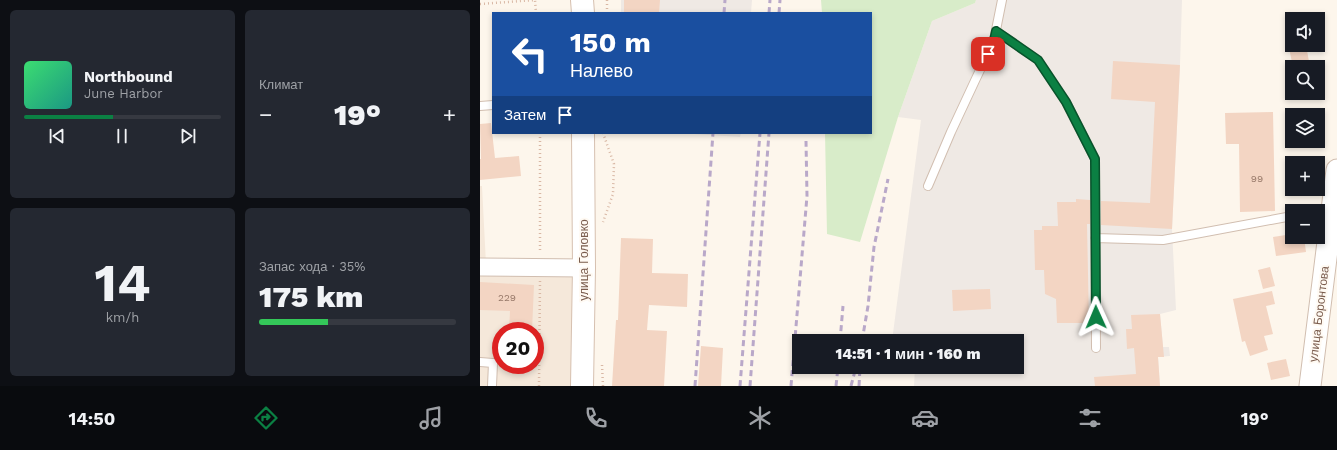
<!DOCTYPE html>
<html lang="ru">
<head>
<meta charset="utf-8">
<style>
	:root { --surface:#171b24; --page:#242831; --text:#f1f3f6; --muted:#9ea1a6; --line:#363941; --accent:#0b8043 }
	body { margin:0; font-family:"Work Sans",sans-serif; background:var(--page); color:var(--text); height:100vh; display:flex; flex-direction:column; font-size:15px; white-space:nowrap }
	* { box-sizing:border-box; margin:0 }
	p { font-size:13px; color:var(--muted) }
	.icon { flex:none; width:22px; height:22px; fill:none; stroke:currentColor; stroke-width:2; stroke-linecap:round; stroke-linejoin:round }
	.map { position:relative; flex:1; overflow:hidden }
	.sheet { display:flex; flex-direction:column; gap:10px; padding:10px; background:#0d0f14; width:480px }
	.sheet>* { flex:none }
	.guide { position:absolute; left:12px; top:12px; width:380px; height:122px; border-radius:0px; box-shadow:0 2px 6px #0003; background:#1a4fa0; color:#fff; overflow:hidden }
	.tools { position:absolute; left:805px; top:12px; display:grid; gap:8px }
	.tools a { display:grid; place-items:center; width:40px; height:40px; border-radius:0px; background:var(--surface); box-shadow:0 2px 6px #0003; font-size:20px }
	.speed { position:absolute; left:12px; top:322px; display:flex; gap:8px; font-size:20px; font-weight:700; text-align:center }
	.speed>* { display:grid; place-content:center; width:52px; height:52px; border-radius:50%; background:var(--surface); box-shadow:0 2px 6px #0003; line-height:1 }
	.speed .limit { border:6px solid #d22; background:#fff; color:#111 }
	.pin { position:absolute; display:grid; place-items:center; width:34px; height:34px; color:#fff; margin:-17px; border-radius:8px; box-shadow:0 2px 6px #0006 }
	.me { position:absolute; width:44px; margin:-22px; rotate:359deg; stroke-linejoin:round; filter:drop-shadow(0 0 3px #0008) }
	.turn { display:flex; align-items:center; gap:14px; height:84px; padding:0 12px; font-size:18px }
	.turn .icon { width:52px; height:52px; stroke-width:2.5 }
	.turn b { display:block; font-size:28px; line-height:34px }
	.then { display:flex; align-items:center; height:38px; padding:0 12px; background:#0003; gap:8px; font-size:15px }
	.big { font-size:30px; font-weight:800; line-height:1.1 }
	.sheet .widget { flex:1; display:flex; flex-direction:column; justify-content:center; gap:6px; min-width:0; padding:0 14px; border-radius:6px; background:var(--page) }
	.sheet .dial { align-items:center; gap:0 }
	.dial b { font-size:52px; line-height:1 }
	.song { display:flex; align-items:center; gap:12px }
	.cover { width:48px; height:48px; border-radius:6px; background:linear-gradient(135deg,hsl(140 70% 55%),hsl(170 70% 35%)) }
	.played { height:4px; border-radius:2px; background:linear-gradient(90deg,var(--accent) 45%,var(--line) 45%) }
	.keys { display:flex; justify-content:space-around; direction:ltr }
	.heat { display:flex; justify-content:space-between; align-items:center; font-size:22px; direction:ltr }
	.charge { height:6px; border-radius:3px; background:linear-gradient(90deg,#34c759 35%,var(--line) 0) }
	.sheet .tiles { flex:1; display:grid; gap:10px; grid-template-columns:repeat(2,1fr) }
	.trip { position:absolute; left:312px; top:334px; width:232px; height:40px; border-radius:0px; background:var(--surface); box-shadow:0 2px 6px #0003; font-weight:800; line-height:40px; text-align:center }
	.tabs { display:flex; height:64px; justify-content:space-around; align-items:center; background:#090b0e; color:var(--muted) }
	.tabs .icon { width:28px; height:28px }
	.tabs .active { color:var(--accent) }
	.tabs b { font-size:18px; color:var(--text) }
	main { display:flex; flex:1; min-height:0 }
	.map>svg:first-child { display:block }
	.residential { fill:#f5e8da; fill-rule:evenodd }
	.industrial { fill:#efe9e4 }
	.green { fill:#d8ecc9 }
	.building { fill:#f3d5c3 }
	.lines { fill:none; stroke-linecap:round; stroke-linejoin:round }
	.service-casing { stroke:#d1beb0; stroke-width:10 }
	.minor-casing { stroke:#d1beb0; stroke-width:19 }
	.tertiary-casing { stroke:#d1beb0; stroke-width:23 }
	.secondary-casing { stroke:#d6c0b0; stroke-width:24 }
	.path { stroke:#d9b8a5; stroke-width:2.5; stroke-dasharray:1 3; stroke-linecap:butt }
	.service { stroke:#fff; stroke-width:8 }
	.minor { stroke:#fff; stroke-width:17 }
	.tertiary { stroke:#fff; stroke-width:21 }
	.secondary { stroke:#fff; stroke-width:22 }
	.rail { stroke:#b9a8c9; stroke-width:3; stroke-dasharray:6 4; stroke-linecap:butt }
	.route-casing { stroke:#07532c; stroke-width:10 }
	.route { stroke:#0b8043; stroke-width:7 }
	.labels { text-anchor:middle; stroke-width:4; stroke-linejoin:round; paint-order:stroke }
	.number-label { font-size:10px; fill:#987a6a }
	.street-label { font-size:12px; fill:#7a5c4d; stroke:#fffaf3 }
</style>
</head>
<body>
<main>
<section class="sheet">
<div class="tiles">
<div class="widget">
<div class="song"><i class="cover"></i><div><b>Northbound</b><p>June Harbor</p></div></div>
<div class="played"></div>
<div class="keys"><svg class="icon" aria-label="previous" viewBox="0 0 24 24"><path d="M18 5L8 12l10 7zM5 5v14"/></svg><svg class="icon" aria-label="pause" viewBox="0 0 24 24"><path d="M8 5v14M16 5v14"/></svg><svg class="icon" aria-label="next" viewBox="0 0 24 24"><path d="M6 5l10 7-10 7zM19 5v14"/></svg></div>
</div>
<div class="widget"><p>Климат</p>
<div class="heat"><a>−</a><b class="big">19°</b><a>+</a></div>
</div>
<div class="widget dial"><b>14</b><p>km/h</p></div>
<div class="widget"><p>Запас хода · 35%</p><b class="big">175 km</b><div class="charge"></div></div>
</div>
</section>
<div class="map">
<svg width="857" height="386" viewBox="0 0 857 386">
	<rect width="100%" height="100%" fill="#fdf6ec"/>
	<path class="residential" d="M 0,186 L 2,186 L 6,264 L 104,268 L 101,386 L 0,386 ZM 21,331 L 55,331 L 55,365 L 21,365 Z"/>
	<path class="industrial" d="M 141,0 L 272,0 L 271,13 L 141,13 Z
		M 496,0 L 702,0 L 700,65 L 692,229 L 696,310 L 680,314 L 683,347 L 689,347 L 690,356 L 678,357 L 680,386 L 434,386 L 435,367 L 537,367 L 537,341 L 412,341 L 441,120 L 418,117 L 452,21 L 495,3 Z
		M 199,133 L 261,133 L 260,137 Z"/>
	<path class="green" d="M 341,0 L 496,0 L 495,3 L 452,21 L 418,117 L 380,242 L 347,234 L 345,133 L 391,133 L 391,13 L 342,13 Z"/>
	<path class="building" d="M 144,0 L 180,0 L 179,13 L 144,13 Z
		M 826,45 L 830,67 L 813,67 L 809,48 Z
		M 633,61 L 700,65 L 692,229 L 621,225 L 621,201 L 670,203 L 675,102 L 631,99 Z
		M 793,112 L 795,211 L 760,212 L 759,144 L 746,144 L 745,113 Z
		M 11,123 L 15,158 L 39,156 L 41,176 L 0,180 L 0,159 L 1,159 L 0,124 Z
		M 596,199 L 610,200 L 610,224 L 607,224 L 609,323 L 577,323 L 576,299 L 565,294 L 564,270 L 555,270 L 554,230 L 562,230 L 562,226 L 578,226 L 577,202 L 596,202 Z
		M 812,234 L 812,237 L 824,237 L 826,252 L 796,256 L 793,237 Z
		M 141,238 L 173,239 L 172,273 L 208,274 L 207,307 L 169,305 L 167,330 L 187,331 L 184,386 L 132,386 L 136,320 L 138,320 Z
		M 790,267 L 795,286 L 783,289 L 778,270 Z
		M 0,282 L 54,285 L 52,331 L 29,331 L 30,311 L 0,310 Z
		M 510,289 L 511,309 L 473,311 L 472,290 Z
		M 792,291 L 795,304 L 786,306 L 793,334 L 784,336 L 788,350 L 770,356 L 765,341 L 762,342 L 753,299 Z
		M 680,314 L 684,357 L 678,357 L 680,386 L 615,386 L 614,377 L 656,374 L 654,348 L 647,349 L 646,329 L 652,329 L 651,315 Z
		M 221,346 L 243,348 L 241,386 L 218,386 Z
		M 806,359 L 810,376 L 791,380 L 787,363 Z"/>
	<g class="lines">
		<defs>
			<path id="service" d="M 516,31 L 558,60 L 586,102 L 615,159 L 616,348
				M 0,106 L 13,105
				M 448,186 L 471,132 L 514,40 L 522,0
				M 837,211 L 852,208
				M 615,238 L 683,240 L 812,216
				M 0,362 L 13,363 L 12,386"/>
			<path id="minor" d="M 0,267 L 104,268"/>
			<path id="tertiary" d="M 830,386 L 857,170"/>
			<path id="secondary" d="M 102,0 L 103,13
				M 102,386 L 104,268 L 103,133"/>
		</defs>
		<use href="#service" class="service-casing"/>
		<use href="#minor" class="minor-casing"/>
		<use href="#tertiary" class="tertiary-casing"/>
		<use href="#secondary" class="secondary-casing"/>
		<path class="path" d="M 0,4 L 55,0 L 56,13
			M 127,13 L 127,0
			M 60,133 L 60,252
			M 123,133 L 134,164 L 133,194 L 123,222
			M 122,365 L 123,386
			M 59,386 L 60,281"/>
		<use href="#service" class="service"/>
		<use href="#minor" class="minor"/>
		<use href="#tertiary" class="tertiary"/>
		<use href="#secondary" class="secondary"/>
		<path class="rail" d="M 244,13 L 245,0
			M 289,13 L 290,0
			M 299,13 L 300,0
			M 360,341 L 363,306
			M 382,341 L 388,306 L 394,247 L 408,179
			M 215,386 L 233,133
			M 260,386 L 280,133
			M 270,386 L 289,133
			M 311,386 L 327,196 L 326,141
			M 356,386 L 358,367
			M 371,386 L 376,367
			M 379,386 L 380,368"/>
	</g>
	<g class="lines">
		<defs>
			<path id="route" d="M 508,54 L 514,40 L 516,31 L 558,60 L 586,102 L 615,159 L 616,317"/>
		</defs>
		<use href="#route" class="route-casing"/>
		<use href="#route" class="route"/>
	</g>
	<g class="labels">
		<g class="number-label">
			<text x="777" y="182">99</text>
			<text x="27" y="301">229</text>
		</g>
		<g class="street-label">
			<text transform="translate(104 260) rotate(-90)" y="4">улица Головко</text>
			<text transform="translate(839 314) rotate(-83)" y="4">улица Боронтова</text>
		</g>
	</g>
</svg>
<div class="tools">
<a><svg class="icon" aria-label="sound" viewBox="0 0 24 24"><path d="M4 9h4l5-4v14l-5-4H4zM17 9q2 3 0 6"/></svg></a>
<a><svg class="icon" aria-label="search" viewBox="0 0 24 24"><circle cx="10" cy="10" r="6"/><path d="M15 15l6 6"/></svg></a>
<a><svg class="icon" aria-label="layers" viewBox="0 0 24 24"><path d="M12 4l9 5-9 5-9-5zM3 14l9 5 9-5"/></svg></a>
<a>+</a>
<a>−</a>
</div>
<div class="speed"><div class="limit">20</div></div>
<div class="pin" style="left:508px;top:54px;background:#d93025"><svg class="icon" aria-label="arrive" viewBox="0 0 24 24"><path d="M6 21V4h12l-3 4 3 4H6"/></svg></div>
<svg class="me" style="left:616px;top:317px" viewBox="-20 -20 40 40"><path d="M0-17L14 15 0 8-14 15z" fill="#0b8043" stroke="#fff" stroke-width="4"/></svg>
<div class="trip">14:51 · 1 мин · 160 m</div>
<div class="guide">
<div class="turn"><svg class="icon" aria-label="left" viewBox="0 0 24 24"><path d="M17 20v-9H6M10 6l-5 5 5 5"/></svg><div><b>150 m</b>Налево</div></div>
<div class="then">Затем<svg class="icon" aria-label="arrive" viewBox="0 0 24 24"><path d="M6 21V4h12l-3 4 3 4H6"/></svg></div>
</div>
</div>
</main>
<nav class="tabs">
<b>14:50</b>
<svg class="icon active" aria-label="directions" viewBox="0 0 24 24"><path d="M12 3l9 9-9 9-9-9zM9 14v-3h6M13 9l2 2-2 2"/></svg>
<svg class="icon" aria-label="music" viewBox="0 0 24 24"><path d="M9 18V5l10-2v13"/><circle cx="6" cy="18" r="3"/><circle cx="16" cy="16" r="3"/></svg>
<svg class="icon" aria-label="phone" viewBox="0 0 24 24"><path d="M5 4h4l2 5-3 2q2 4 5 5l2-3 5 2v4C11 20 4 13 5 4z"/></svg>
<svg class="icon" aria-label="climate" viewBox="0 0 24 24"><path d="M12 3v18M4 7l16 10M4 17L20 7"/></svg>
<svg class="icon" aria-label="car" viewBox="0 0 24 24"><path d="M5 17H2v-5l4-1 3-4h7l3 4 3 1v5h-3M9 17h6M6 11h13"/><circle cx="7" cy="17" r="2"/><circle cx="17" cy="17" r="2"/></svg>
<svg class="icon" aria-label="filters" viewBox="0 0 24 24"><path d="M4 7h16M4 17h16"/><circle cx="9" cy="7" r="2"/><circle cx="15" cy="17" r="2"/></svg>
<b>19°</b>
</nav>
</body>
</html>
